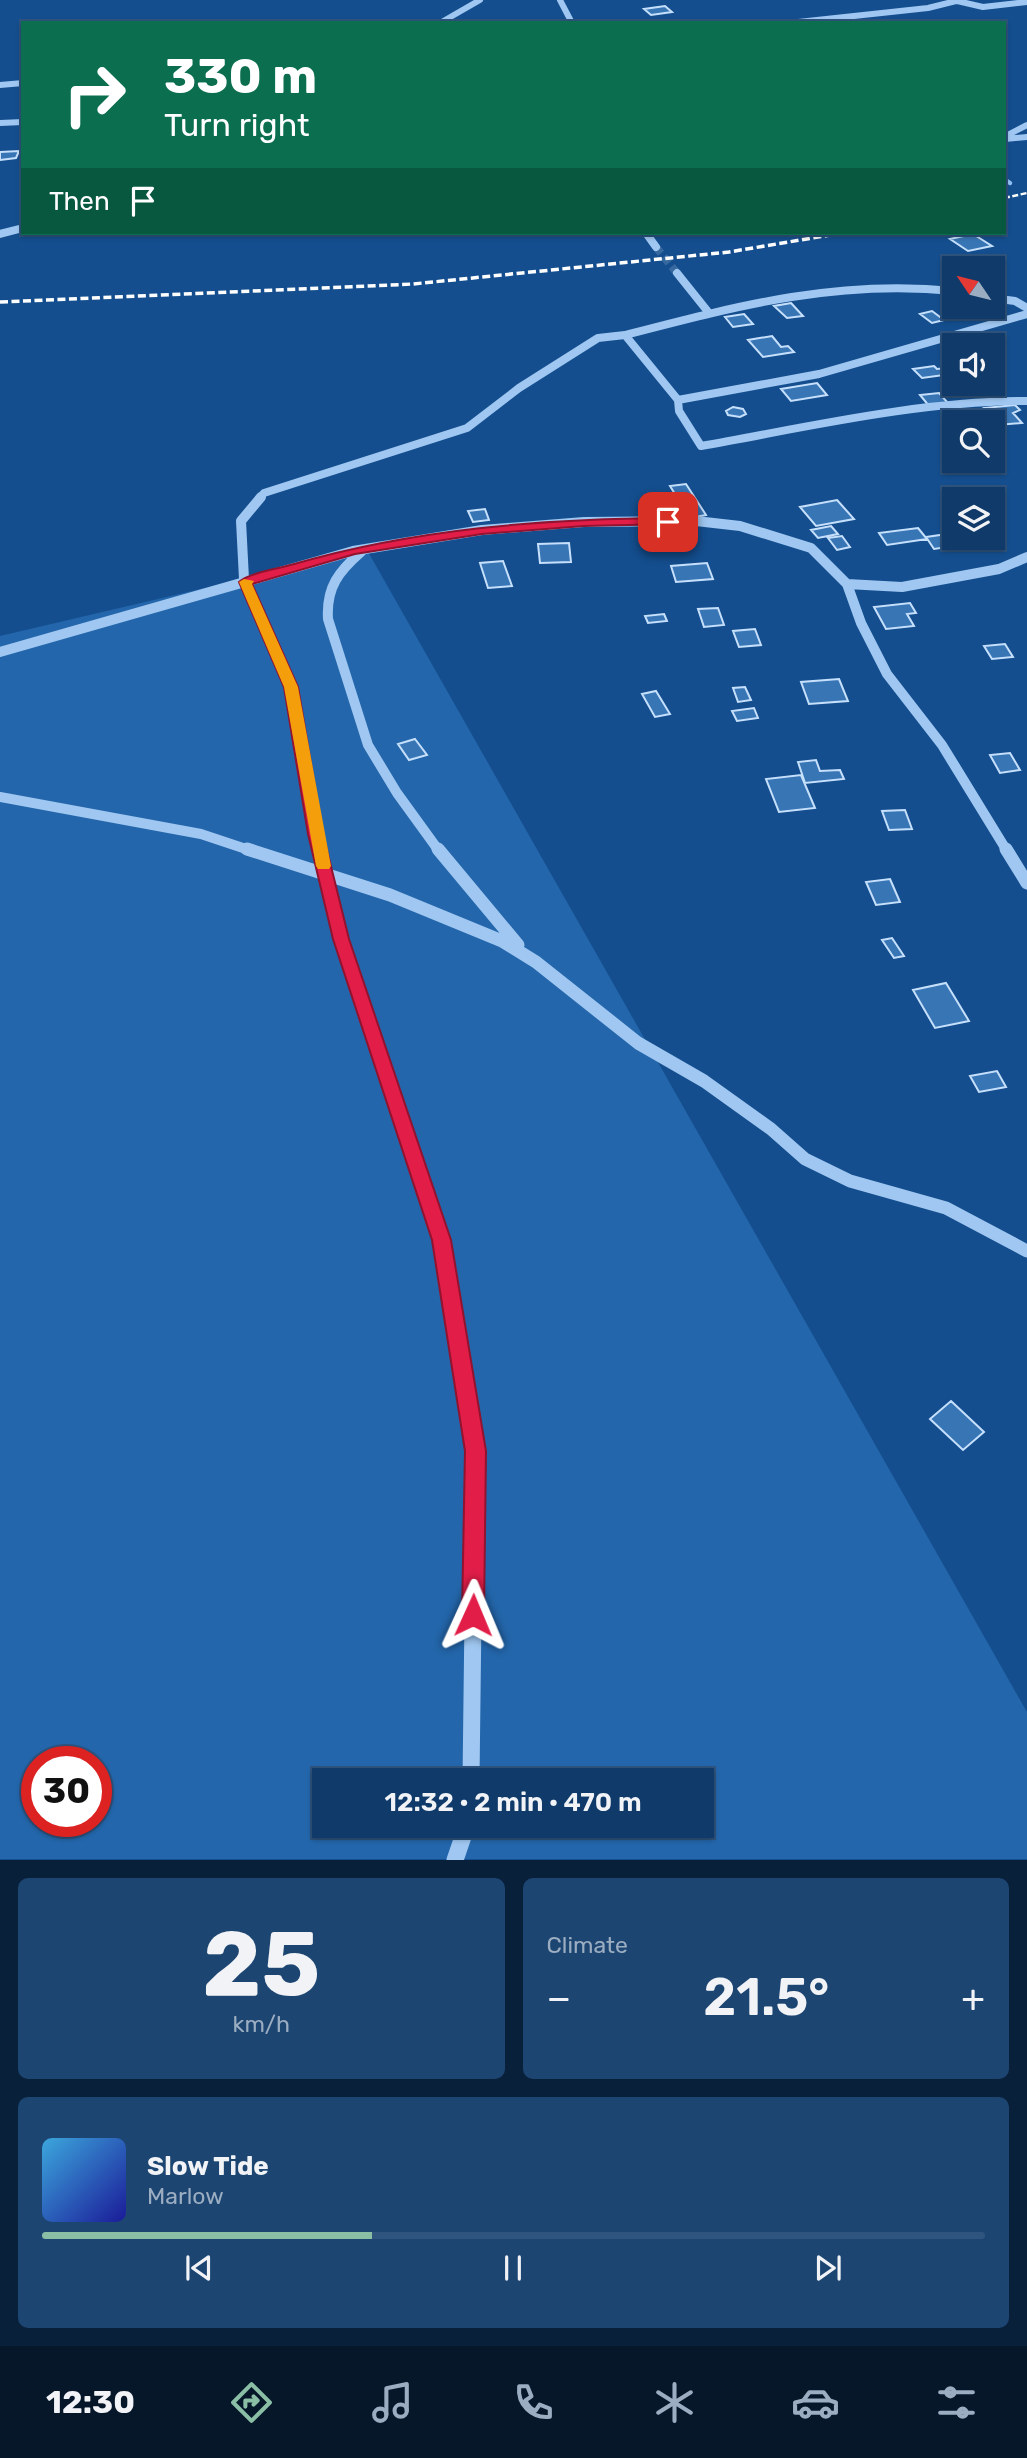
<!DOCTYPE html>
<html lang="en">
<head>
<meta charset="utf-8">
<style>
	:root { --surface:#0f3a6a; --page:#1d4572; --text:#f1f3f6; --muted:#9badc1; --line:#2f547e; --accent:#8abfa5 }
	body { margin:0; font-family:Rubik,sans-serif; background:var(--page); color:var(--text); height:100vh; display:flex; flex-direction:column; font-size:26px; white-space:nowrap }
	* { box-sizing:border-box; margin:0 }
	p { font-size:23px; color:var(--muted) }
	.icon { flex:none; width:38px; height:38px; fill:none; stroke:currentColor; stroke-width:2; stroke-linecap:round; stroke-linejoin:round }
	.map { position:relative; height:1860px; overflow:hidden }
	.drawer { display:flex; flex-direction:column; gap:18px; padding:18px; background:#08203a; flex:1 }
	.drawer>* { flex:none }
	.hud { position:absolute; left:21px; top:21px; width:985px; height:214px; border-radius:0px; box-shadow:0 2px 5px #0004,0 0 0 2px var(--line); background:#0b6e4f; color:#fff; overflow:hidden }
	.needle { width:46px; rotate:305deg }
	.buttons { position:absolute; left:942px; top:256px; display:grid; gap:14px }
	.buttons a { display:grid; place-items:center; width:63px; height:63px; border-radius:0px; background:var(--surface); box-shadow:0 2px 5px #0004,0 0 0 2px var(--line); font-size:35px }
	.speed { position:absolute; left:21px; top:1746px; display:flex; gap:14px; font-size:35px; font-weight:700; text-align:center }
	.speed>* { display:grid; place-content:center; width:91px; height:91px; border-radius:50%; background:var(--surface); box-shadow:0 2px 5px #0004,0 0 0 2px var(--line); line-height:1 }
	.speed .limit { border:10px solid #d22; background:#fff; color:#111 }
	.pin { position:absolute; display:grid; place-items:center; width:60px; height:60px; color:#fff; margin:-30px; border-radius:14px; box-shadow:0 4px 10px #0006 }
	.me { position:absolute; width:77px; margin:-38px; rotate:1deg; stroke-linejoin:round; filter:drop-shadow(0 0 5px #0008) }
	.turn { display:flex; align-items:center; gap:24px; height:147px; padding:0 28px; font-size:32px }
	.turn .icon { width:91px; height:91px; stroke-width:2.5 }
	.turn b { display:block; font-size:49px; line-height:60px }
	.then { display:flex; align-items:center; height:66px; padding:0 28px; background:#0003; gap:14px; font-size:26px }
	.big { font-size:52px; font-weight:600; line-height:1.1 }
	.drawer .tile { flex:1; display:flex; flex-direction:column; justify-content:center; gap:10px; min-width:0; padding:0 24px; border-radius:10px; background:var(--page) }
	.drawer .dial { align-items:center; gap:0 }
	.dial b { font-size:91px; line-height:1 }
	.song { display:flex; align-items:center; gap:21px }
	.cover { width:84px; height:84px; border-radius:10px; background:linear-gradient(135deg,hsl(200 70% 55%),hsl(240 70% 35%)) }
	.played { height:7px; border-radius:4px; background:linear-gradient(90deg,var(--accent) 35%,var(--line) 35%) }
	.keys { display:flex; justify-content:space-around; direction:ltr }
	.heat { display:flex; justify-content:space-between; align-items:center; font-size:38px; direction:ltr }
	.drawer .tiles { flex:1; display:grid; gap:18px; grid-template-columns:1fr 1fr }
	.tile:last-child { grid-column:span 2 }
	.trip { position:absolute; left:312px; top:1768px; width:402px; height:70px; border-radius:0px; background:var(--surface); box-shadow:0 2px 5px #0004,0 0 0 2px var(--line); font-weight:600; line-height:70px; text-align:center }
	.menu { display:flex; height:112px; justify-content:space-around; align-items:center; background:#06172a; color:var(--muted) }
	.menu .icon { width:49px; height:49px }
	.menu .on { color:var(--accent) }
	.menu b { font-size:32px; color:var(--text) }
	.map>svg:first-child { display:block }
	.green { fill:#2366ab; fill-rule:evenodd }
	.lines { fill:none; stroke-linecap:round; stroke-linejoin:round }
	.stream { stroke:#91c2f4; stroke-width:4.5 }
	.building { fill:#3875b5; stroke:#c6e0fc; stroke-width:2 }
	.minor-tunnel { stroke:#37699f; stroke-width:8; stroke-dasharray:8 4.5; stroke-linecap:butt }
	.minor-far4 { stroke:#9fc7f1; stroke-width:6 }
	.minor-far3 { stroke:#9fc7f1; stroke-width:8 }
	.minor-far2 { stroke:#9fc7f1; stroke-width:10 }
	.minor-far1 { stroke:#9fc7f1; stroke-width:13 }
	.minor { stroke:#9fc7f1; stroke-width:17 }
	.rail-far1 { stroke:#fff; stroke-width:2.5; stroke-dasharray:6 2.5; stroke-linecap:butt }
	.rail { stroke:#fff; stroke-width:3.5; stroke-dasharray:8 3.5; stroke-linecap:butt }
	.route { fill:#e11d48; stroke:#92132f; stroke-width:2 }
	.slow { fill:#f59e0b }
</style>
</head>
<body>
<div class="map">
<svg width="1027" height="1860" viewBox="0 0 1027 1860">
	<rect width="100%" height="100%" fill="#144e8e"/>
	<path class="green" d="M 367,550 L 1027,1712 L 1027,1859 L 0,1859 L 0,636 ZM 37,1762 L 96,1762 L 96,1822 L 37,1822 ZM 324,1780 L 702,1780 L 702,1825 L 324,1825 Z"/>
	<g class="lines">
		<path class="stream" d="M 1004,179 L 1010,183"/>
	</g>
	<path class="building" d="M 665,6 L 672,12 L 651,15 L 644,9 Z
		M 19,151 L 16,158 L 0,160 L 0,152 Z
		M 973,234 L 992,246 L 968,251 L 950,239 Z
		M 791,303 L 803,316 L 787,318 L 774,306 Z
		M 932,311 L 944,320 L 932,323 L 920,314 Z
		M 744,314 L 753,324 L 733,327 L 725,317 Z
		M 772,336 L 781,347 L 788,346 L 794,352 L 763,357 L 748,340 Z
		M 934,366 L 937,369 L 946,368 L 951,374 L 922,378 L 913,369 Z
		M 817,383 L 827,395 L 791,401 L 781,389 Z
		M 939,393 L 948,403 L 929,406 L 920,395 Z
		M 1015,405 L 1020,410 L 1013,413 L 1022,423 L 997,425 L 984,408 Z
		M 733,407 L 743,409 L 746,414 L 740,417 L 728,415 L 726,411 Z
		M 686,484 L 706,515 L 690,518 L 670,486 Z
		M 837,500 L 854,519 L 816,526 L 800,507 Z
		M 485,509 L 489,520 L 473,522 L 468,511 Z
		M 831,526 L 838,534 L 818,538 L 811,530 Z
		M 918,528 L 927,539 L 887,545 L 879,533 Z
		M 954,533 L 954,537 L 963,537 L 968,544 L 934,549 L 926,537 Z
		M 842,536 L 850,547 L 837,550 L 828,538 Z
		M 569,543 L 571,562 L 540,563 L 538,544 Z
		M 503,561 L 512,586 L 488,588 L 480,563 Z
		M 707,563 L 713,579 L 676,582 L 671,566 Z
		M 910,603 L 916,613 L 907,614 L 914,626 L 886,629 L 874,607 Z
		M 718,608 L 724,625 L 704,627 L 698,609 Z
		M 664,614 L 667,621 L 648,623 L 645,616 Z
		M 755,629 L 761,645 L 739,647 L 733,631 Z
		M 1005,644 L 1013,657 L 992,659 L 984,646 Z
		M 839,679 L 848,701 L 809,704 L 801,682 Z
		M 745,687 L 751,700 L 738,702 L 733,688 Z
		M 656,691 L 670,714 L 655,717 L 642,694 Z
		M 754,708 L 758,718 L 737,721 L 732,711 Z
		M 415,739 L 427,755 L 409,760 L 398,744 Z
		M 1010,753 L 1020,770 L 1000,773 L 990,755 Z
		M 816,760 L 820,771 L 840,770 L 844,779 L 805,783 L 798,762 Z
		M 801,775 L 815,808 L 779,812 L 766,779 Z
		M 905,810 L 912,829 L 889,830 L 882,811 Z
		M 890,879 L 900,902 L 876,905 L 866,882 Z
		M 892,938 L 904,956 L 894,958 L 882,940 Z
		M 946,983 L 969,1021 L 935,1028 L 913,990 Z
		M 997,1071 L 1006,1087 L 979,1092 L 970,1076 Z
		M 951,1401 L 984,1432 L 963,1450 L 930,1419 Z"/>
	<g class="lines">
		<path class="minor-tunnel" d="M 656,247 L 677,273"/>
		<path class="minor-far4" d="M 560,0 L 572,23
			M 953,0 L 983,7 L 1027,2
			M 440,23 L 480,0
			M 789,23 L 928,8 L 956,1
			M 0,85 L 23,83
			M 0,123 L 23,122
			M 1004,137 L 1027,125
			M 1005,139 L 1027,137"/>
		<path class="minor-far3" d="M 646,233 L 656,247
			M 0,234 L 23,228
			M 677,273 L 709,313
			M 954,291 C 837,279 737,306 625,335 L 678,400 L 679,411 L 701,446 C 808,427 918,401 1027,401
			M 992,298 L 1015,301 L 1027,308
			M 678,400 L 819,374 L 1027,314
			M 259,499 L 264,493 L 467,428 L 519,388 L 598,338 L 625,335"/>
		<path class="minor-far2" d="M 261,497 L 241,521 L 244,579 L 291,687 L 320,851
			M 362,551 C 339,571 326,587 328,619 L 368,745 L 397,793 L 439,851
			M 847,584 L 902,587 L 999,569 L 1027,557
			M 0,652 L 353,551 L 482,530 L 584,522 L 696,521 L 740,526 L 811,548 L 847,584 L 861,623 L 887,674 L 942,745 L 1007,851
			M 0,797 L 201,834 L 252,851"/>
		<path class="minor-far1" d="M 247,849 L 390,895 L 502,941 L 536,962 L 638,1043 L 704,1081 L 771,1129 L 805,1159 L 850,1181 L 946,1208 L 1027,1251
			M 320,849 L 341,939 L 442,1240 L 451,1296
			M 438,849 L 518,945
			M 1006,849 L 1027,883"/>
		<path class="minor" d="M 451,1294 L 475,1451 L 471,1780
			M 455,1860 L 467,1825"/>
		<path class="rail-far1" d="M 1004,198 L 1027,193"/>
		<path class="rail" d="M 0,302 L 413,284 L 729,252 L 842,233"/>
	</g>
	<path class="route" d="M 668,518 L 674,522 L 672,524 L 584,526 L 482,534 L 355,554 L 252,584 L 298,687 L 323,834 L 349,939 L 451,1240 L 486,1451 L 484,1615 L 481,1623 L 473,1626 L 466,1623 L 462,1615 L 465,1451 L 432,1240 L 333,939 L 308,834 L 284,687 L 239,582 C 251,572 278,569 294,564 C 416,529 541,519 668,518 Z"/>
	<path class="slow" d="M 244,579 L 254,581 L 252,584 L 298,687 L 331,866 L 329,869 L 318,869 L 316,866 L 284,687 L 239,582 Z"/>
</svg>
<div class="buttons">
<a><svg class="needle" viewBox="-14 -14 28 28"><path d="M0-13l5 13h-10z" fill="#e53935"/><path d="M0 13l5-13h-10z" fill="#9badc1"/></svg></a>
<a><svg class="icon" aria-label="sound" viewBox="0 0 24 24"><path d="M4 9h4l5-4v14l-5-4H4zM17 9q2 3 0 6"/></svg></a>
<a><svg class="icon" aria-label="search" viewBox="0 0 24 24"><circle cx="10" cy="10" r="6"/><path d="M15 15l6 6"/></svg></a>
<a><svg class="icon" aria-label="layers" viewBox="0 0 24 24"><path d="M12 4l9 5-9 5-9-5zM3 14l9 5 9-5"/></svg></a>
</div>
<div class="speed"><div class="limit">30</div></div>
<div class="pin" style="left:668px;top:522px;background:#d93025"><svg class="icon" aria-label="arrive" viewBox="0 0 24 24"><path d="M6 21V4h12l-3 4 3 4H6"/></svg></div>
<svg class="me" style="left:473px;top:1615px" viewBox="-20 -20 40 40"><path d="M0-17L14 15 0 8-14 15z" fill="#e11d48" stroke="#fff" stroke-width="4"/></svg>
<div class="trip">12:32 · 2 min · 470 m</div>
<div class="hud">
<div class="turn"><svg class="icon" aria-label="right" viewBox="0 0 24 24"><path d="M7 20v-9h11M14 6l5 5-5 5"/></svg><div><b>330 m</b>Turn right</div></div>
<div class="then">Then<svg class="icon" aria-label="arrive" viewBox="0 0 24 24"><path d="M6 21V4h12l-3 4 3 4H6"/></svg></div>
</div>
</div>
<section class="drawer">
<div class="tiles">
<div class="tile dial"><b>25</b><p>km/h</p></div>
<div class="tile"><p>Climate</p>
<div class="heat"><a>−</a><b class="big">21.5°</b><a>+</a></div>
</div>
<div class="tile">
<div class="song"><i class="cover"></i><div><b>Slow Tide</b><p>Marlow</p></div></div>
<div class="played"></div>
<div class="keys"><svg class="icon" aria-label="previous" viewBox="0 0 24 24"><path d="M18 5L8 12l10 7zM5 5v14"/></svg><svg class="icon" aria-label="pause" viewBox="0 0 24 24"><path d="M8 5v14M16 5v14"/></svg><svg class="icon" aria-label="next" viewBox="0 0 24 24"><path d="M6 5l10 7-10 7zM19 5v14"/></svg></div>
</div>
</div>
</section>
<nav class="menu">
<b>12:30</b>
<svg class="icon on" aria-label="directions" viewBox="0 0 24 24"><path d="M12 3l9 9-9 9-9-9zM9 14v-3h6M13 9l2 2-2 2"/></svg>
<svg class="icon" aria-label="music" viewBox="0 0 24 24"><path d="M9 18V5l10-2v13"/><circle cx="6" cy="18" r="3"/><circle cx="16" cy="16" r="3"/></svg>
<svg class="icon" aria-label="phone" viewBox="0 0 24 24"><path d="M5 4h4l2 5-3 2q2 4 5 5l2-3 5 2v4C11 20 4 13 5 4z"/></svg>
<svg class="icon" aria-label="climate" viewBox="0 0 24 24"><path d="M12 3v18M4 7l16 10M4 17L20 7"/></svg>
<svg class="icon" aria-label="car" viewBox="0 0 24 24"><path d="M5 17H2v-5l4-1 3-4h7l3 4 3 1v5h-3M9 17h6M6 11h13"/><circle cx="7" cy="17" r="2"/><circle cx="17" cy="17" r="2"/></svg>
<svg class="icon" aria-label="filters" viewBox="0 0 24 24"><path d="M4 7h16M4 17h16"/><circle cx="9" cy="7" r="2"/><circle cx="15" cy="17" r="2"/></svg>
</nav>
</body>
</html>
